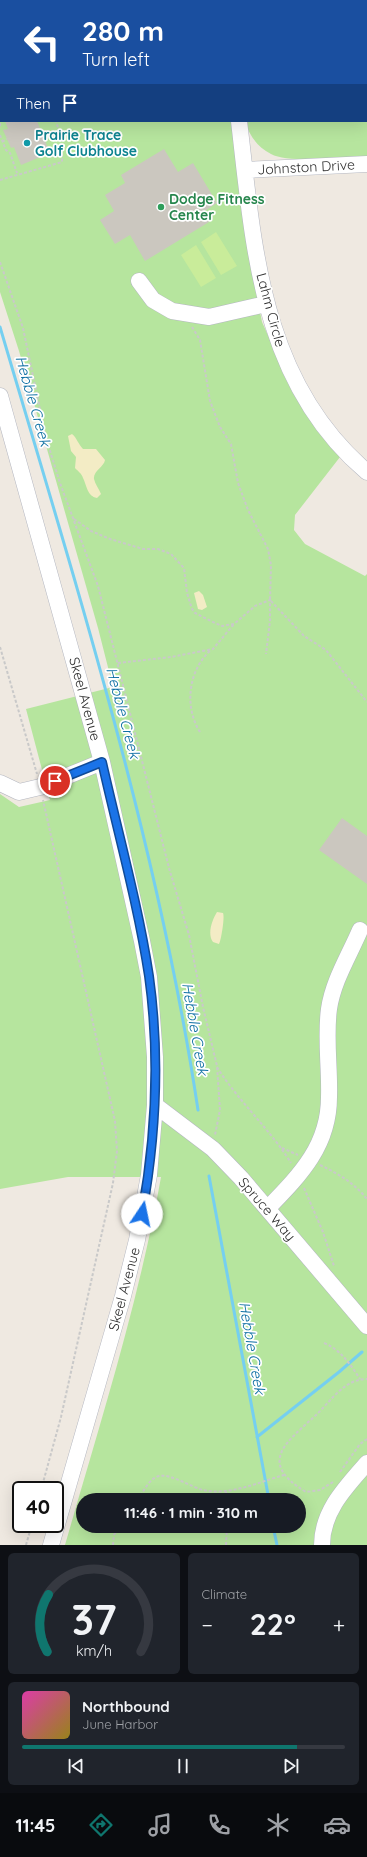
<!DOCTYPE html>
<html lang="en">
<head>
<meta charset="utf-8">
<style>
	:root { --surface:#171b24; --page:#20242c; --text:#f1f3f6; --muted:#9ea1a6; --line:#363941; --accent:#0f766e }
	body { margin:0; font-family:Quicksand,sans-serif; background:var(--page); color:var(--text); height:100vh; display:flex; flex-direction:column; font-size:15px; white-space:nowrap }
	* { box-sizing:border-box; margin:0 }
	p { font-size:13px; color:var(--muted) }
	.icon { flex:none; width:22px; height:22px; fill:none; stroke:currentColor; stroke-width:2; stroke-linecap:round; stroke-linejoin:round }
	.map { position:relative; height:1545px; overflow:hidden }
	.sheet { display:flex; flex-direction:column; gap:8px; padding:8px; background:#0d0f14; flex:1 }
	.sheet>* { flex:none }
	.guide { position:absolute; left:0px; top:0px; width:367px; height:122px; box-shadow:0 4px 16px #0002; background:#1a4fa0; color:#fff; overflow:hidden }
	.speed { position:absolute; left:12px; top:1481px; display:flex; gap:8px; font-size:20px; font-weight:700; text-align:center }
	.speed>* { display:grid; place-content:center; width:52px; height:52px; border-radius:50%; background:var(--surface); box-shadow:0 4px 16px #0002; line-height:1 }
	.speed .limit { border:2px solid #111; border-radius:6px; background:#fff; color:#111 }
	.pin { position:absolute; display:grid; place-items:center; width:34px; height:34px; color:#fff; margin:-17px; border:2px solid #fff; border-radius:50%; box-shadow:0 1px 4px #0007 }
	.me { position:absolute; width:44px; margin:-22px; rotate:11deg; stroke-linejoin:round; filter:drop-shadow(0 0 3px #0008) }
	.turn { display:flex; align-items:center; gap:14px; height:84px; padding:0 16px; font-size:18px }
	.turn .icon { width:52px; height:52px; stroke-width:2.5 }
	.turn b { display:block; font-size:28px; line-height:34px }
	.then { display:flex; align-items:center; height:38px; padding:0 16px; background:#0003; gap:8px; font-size:15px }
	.big { font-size:30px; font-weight:700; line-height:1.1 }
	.sheet .widget { flex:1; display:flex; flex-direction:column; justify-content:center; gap:6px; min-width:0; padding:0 14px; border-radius:6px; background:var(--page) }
	.sheet .dial { align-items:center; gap:0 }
	.dial svg { height:104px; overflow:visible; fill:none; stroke:var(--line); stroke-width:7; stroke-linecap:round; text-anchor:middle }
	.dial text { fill:var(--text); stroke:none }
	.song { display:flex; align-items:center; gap:12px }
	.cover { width:48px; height:48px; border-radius:6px; background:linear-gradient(135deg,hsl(320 70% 55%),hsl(50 70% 35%)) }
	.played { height:4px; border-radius:2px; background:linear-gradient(90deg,var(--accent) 85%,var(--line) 85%) }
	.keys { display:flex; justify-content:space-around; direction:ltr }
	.heat { display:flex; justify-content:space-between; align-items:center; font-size:22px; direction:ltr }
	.sheet .tiles { flex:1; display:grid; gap:8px; grid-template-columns:1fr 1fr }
	.widget:last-child { grid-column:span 2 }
	.trip { position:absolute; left:76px; top:1493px; width:230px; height:40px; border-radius:20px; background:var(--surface); box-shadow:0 4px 16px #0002; font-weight:700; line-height:40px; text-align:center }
	.dock { display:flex; height:64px; justify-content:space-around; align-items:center; background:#090b0e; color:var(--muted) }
	.dock .icon { width:28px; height:28px }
	.dock .current { color:var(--accent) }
	.dock b { font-size:18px; color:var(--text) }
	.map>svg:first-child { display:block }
	.green { fill:#b6e59e; fill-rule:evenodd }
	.sand { fill:#f3ecc5 }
	.pitch { fill:#c9ec9a }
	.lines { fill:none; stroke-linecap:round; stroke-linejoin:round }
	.stream { stroke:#75cff0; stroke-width:3 }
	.building { fill:#cbc7bf }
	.minor-casing { stroke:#b4b7c1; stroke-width:17 }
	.path { stroke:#c9c9c9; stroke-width:2; stroke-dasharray:3 2; stroke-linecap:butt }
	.minor { stroke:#fff; stroke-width:16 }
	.route-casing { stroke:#114b97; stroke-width:10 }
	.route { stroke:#1a73e8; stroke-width:7 }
	.culture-dot { fill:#0f9aa8; stroke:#fff; stroke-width:1.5 }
	.leisure-dot { fill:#2e9e5b; stroke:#fff; stroke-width:1.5 }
	.labels { text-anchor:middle; stroke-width:3.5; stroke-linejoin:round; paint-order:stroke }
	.culture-label { font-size:14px; font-weight:bold; fill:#0d838f; stroke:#fff; text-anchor:start }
	.street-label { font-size:14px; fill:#2e2e2e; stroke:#fff }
	.leisure-label { font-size:14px; font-weight:bold; fill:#27864d; stroke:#fff; text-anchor:start }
	.water-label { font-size:15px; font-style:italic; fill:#0d6fa3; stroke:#fff }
</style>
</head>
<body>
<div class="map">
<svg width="367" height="1545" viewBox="0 0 367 1545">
	<rect width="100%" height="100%" fill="#efe9e1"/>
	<path class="green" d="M 0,0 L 230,0 L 1,1 L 1,121 L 233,121 L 253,276 L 262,322 L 295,396 L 323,438 L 340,457 L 295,515 L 294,530 L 305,544 L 365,576 L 367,574 L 367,1545 L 65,1545 C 100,1423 139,1302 161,1177 L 68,1177 L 0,1189 L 0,794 L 19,807 L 50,800 L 26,709 L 113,687 L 98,628 L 19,351 L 0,292 ZM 83,1500 L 299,1500 L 299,1526 L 83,1526 Z
		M 246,0 L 367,0 L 367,157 C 345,157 289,164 271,154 C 257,147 249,135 245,121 L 366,121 L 366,1 Z"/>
	<path class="sand" d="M 72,434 C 77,438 78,444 83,449 L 96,449 L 105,460 C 104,467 93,471 94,479 C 95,484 99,489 101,494 L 97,498 C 87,496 87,486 83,478 C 82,474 78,471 75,468 L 76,457 L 71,451 L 68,436 Z
		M 199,591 L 203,595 L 207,607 L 202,610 L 198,609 L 194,593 Z
		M 217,912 L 223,913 C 225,917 221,941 219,944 L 213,942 C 207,934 212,920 217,912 Z"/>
	<path class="pitch" d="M 216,232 L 237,266 L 221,275 L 201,242 Z
		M 196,245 L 216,278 L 201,287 L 181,255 Z"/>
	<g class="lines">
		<path class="stream" d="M 0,327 C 76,585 158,843 198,1110
			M 209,1176 L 269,1500
			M 257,1437 L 339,1372 L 362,1352
			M 273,1526 L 277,1545"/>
	</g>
	<path class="building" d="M 5,121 L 37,121 L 50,153 L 21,165 L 14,147 L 11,148 L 3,130 L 8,129 Z
		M 164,149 L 178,172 L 193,163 L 217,203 L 203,212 L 209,222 L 145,261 L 130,235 L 115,244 L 100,220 L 114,211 L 105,195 L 125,183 L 121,175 Z
		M 342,818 L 367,836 L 367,884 L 319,850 Z"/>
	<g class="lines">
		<defs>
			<path id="minor" d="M 195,0 L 195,1
				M 238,1 L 239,0
				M 239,121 C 254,249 261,382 367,472
				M 245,170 L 367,164
				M 139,281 L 153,300 L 172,311 L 209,317 L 266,304
				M 0,396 L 102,762 L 142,941 L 149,977 L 155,1057 L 155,1105 L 149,1175 L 137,1240 L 123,1296 L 51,1545
				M 0,783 L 19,792 L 40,787 L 102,762
				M 155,1105 L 213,1149 L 241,1178 L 367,1326
				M 268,1208 C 300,1175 329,1146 329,1097 C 330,1068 325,1038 329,1009 C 333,981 349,956 360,930
				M 322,1545 C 322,1511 346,1487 367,1463"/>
		</defs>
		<use href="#minor" class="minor-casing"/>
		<path class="path" d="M 36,1 L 36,0
			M 0,29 L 1,28
			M 0,35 L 1,35
			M 0,123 L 0,127
			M 0,135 L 6,150 L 10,153 L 17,173
			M 2,142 L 7,139
			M 0,180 L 62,162 L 62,141 L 56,121
			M 0,262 L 23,328 L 46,438 L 60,483 L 98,586 L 169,868 L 189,935 L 203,1007 L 217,1066 L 220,1110 L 215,1135
			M 192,327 L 200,340 L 210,401 L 220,427 L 231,444 L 238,483 L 248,510 L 268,549 L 271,565 L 270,600 L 304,636 L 326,650 L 367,702
			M 74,519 L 91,531 L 110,539 L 143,549 L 158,549 L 171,554 L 184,568 L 187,593 L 192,609 L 195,613 L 215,623 L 222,626 L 234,624 L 255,606 L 270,600 L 270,621 L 266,654
			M 0,647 L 37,774
			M 118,663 L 171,657 L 213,649 L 234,624
			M 200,732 C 184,707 188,670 211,650
			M 217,1067 C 238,1101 270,1129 291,1163
			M 282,1148 L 298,1155
			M 320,1165 C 339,1174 354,1183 367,1199
			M 304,1188 L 323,1232 L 334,1266
			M 324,1343 C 341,1350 350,1364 360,1379
			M 340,1472 L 360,1444 L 367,1439
			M 333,1482 L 320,1490 L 306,1492 C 256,1462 287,1442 316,1415 C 331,1401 344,1379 367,1379
			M 41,1490 L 61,1417 L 113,1183 L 117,1151 L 115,1121 L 43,800
			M 138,1500 C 143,1492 150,1477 160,1476 C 172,1474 191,1487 203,1490 C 230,1496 259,1482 284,1475
			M 226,1500 L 226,1491
			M 26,1545 L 32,1524
			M 113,1545 L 114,1535 L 120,1526
			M 226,1545 L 227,1526"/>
		<use href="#minor" class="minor"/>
	</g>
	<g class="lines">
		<defs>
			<path id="route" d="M 55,781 L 102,762 C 118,833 138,904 149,976 C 160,1055 156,1136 142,1214"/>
		</defs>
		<use href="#route" class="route-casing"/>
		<use href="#route" class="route"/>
	</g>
	<circle class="culture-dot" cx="27" cy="143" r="4"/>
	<circle class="leisure-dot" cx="161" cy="207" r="4"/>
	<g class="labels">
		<g class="culture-label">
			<text x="35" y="140">Prairie Trace<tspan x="35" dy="16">Golf Clubhouse</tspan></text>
		</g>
		<g class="street-label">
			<text transform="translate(306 167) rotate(-3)" y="5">Johnston Drive</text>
			<text transform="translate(271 310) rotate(75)" y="5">Lahm Circle</text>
			<text transform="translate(85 699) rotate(75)" y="5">Skeel Avenue</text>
			<text transform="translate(267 1209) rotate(49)" y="5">Spruce Way</text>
			<text transform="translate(124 1289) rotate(-75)" y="5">Skeel Avenue</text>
		</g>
		<g class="leisure-label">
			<text x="169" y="204">Dodge Fitness<tspan x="169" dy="16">Center</tspan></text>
		</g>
		<g class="water-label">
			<text transform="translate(33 401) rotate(74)" y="5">Hebble Creek</text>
			<text transform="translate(123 713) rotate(75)" y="5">Hebble Creek</text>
			<text transform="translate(195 1029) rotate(80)" y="5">Hebble Creek</text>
			<text transform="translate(252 1348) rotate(80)" y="5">Hebble Creek</text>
		</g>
	</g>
</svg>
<div class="speed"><div class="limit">40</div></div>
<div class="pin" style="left:55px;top:781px;background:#d93025"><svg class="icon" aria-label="arrive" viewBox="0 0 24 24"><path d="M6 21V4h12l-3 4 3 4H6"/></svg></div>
<svg class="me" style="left:142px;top:1214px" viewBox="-20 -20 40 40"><circle r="19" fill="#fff"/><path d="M0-13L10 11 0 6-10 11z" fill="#1a73e8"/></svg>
<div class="trip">11:46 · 1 min · 310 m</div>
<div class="guide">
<div class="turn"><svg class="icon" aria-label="left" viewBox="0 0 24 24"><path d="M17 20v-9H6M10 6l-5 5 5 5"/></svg><div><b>280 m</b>Turn left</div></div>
<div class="then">Then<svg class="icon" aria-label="arrive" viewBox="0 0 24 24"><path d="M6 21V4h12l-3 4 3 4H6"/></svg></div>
</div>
</div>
<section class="sheet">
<div class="tiles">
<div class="widget dial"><svg viewBox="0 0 100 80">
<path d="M14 69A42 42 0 1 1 86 69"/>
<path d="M14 69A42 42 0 0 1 15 25" stroke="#0f766e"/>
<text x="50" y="56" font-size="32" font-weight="700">37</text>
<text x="50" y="72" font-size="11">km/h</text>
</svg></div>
<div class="widget"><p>Climate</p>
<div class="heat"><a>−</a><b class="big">22°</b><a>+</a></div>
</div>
<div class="widget">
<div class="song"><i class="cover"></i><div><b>Northbound</b><p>June Harbor</p></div></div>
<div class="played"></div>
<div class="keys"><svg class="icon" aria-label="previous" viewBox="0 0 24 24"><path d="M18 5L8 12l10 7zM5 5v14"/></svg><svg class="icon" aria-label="pause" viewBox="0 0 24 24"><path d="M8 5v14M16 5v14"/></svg><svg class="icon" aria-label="next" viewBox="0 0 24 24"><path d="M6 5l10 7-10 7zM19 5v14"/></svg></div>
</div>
</div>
</section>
<nav class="dock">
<b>11:45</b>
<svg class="icon current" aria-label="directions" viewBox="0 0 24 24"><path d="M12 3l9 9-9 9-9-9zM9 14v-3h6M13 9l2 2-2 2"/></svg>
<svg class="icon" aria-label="music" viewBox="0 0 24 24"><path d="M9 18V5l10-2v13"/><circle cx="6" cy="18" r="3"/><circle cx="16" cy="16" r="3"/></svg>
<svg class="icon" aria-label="phone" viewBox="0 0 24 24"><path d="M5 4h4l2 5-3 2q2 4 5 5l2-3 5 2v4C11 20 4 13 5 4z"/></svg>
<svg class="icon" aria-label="climate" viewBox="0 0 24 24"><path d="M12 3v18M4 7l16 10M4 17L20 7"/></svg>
<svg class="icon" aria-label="car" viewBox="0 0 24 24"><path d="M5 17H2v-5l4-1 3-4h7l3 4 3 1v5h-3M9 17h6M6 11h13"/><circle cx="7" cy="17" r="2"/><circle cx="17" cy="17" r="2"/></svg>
</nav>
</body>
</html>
